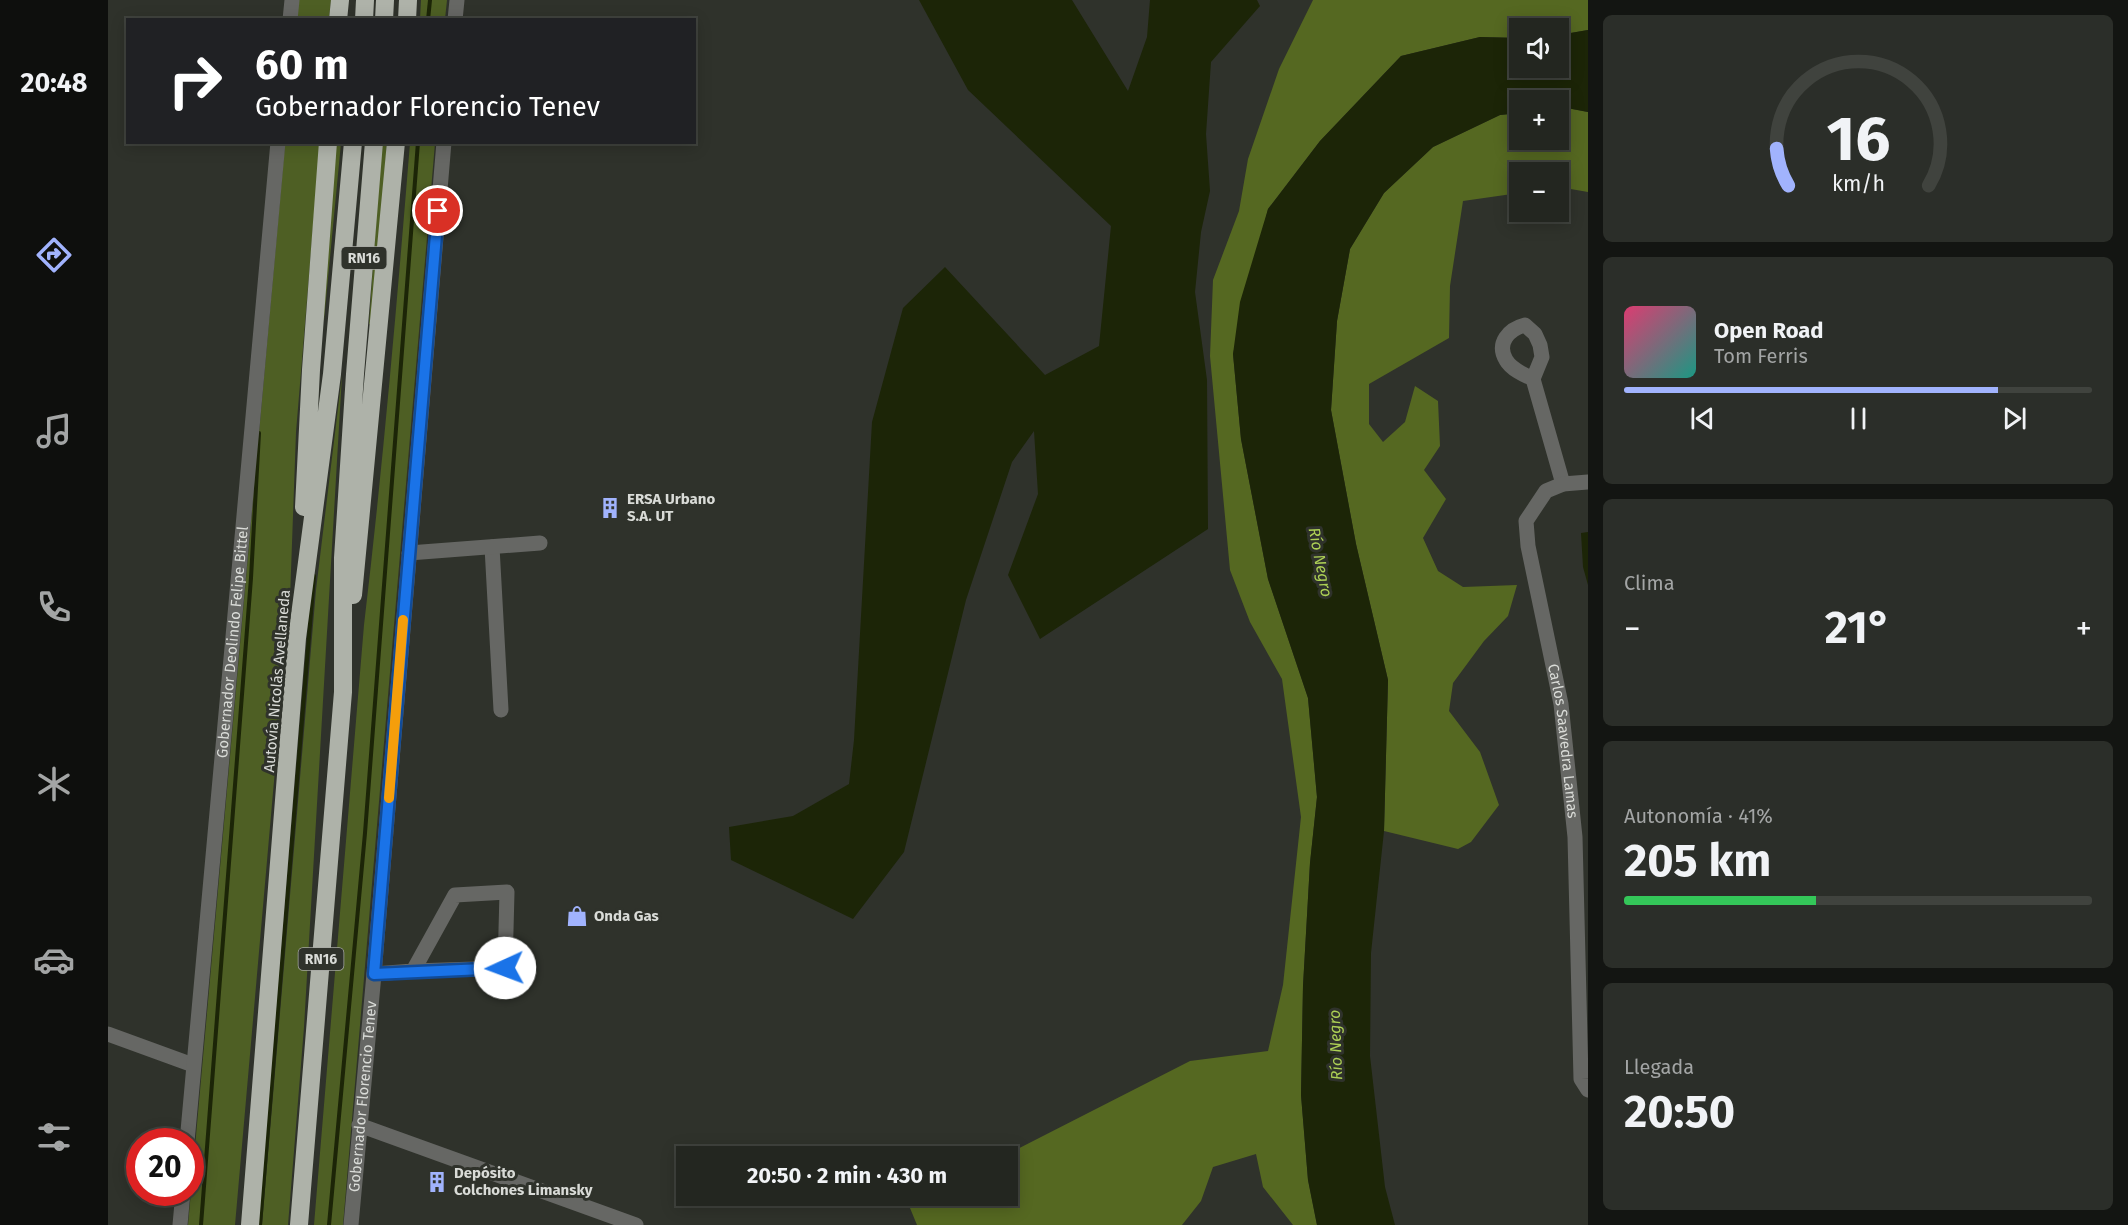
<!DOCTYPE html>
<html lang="es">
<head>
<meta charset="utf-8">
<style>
	:root { --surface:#232620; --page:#2b2e29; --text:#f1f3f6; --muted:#a3a5a5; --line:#40433e; --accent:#a1b3fd }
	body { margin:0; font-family:"Fira Sans",sans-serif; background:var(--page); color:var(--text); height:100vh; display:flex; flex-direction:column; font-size:22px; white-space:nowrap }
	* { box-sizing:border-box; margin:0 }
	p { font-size:20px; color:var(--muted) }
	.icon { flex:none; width:33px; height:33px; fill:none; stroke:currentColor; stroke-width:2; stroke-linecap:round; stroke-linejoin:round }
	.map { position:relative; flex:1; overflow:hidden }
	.sheet { display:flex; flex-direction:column; gap:15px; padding:15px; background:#131512; width:540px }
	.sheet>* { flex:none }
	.hud { position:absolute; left:18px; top:18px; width:570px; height:126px; border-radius:0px; box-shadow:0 3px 15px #0003,0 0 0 2px var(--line); background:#202124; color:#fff; overflow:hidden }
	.controls { position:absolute; left:1401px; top:18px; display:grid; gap:12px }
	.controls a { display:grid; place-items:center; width:60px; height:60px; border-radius:0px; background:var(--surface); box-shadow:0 3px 15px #0003,0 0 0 2px var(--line); font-size:30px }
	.speed { position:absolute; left:18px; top:1128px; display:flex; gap:12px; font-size:30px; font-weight:700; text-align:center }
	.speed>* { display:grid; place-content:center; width:78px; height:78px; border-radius:50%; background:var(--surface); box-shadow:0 3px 15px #0003,0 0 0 2px var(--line); line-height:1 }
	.speed .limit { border:9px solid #d22; background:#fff; color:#111 }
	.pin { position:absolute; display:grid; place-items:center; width:51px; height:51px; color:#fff; margin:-26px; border:3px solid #fff; border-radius:50%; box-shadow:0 2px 6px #0007 }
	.me { position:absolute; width:66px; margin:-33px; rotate:268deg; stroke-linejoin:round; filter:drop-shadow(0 0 4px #0008) }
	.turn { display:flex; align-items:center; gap:21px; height:126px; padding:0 30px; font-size:27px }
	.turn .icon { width:78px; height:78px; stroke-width:2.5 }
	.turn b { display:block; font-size:42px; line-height:51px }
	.big { font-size:45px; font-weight:700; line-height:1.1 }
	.sheet .tile { flex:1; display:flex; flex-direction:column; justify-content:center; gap:9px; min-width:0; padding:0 21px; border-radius:9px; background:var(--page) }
	.sheet .dial { align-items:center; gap:0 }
	.dial svg { height:156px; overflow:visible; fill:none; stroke:var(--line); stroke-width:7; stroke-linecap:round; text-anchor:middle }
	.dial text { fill:var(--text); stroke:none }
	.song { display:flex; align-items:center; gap:18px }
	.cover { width:72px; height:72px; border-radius:9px; background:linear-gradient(135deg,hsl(340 70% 55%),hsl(170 70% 35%)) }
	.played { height:6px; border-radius:3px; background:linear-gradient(90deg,var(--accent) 80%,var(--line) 80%) }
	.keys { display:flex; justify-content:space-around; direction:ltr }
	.heat { display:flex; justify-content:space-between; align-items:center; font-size:33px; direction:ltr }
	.charge { height:9px; border-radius:4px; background:linear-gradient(90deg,#34c759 41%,var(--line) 0) }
	.trip { position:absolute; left:568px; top:1146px; width:342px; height:60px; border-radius:0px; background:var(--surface); box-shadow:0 3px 15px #0003,0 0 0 2px var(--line); font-weight:700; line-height:60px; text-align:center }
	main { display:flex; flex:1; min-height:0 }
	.tabs { display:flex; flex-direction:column; width:108px; justify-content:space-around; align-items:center; background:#0e0f0d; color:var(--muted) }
	.tabs .icon { width:42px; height:42px }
	.tabs .selected { color:var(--accent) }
	.tabs b { font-size:27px; color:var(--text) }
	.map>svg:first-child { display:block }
	.green { fill:#4e5f24 }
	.forest { fill:#556821 }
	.water { fill:#1c2507 }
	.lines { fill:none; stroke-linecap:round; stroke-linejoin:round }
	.stream { stroke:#1c2507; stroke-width:4 }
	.minor { stroke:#666764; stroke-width:15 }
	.highway { stroke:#aeb2a9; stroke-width:18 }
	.route-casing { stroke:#114b97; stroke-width:15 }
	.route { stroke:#1a73e8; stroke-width:10 }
	.slow { stroke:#f59e0b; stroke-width:10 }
	.labels { text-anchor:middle; stroke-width:6; stroke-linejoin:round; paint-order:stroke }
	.shield { fill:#2f322b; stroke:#a6a8a3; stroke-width:1.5 }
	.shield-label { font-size:14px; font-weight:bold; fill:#d9dbd7 }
	.poi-label { font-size:15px; font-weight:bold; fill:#d9dbd7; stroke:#2f322b; text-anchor:start }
	.street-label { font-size:15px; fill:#d9dbd7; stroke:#2f322b }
	.water-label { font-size:16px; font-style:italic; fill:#add055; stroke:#2f322b }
</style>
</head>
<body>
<main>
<nav class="tabs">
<b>20:48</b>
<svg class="icon selected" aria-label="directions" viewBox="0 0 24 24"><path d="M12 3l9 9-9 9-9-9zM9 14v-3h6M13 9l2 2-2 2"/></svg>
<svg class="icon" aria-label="music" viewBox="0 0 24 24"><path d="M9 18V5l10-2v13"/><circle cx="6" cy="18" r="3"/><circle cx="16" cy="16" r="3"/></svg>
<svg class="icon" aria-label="phone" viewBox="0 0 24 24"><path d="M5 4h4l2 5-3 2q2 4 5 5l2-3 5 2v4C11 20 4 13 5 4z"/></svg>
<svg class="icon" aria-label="climate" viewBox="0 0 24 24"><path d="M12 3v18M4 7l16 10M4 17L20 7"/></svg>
<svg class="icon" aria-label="car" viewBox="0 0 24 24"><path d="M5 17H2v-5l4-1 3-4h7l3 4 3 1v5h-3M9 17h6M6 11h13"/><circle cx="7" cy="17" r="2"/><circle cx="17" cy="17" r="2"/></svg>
<svg class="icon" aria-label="filters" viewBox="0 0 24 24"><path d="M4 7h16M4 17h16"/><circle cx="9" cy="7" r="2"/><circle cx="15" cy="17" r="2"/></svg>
</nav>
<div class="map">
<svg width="1480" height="1225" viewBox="0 0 1480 1225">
	<rect width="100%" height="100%" fill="#2f322b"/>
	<path class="green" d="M 190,0 L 223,0 L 221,19 L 188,20 Z
		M 313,0 L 339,0 L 337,19 L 312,19 Z
		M 177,143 L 212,143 L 188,432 L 182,599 L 127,1225 L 80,1225 Z
		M 226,143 L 233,143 L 216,320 L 212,319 Z
		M 273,143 L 279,143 L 265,325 L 261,324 Z
		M 302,143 L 327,143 L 235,1225 L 206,1225 L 256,625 C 275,465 289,303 302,143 Z
		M 234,375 L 196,1027 L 180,1225 L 154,1225 L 208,590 Z"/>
	<path class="forest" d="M 1205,0 L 1480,0 L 1480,30 L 1451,35 L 1450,28 L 1412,28 L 1411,38 L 1372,37 L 1293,56 L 1212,141 L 1160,209 L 1125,354 L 1133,439 L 1160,579 L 1200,698 L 1209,797 L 1202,863 L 1195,986 L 1193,1095 L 1200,1180 L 1209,1225 L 1185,1225 L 1155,1187 L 1148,1154 L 1105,1167 L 1093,1201 L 1074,1225 L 809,1225 L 802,1208 L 823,1196 L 900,1196 L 900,1156 L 896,1156 L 1082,1061 L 1160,1051 L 1175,985 L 1193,817 L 1174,679 L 1142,622 L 1122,570 L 1102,356 L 1105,280 L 1131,211 L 1140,159 L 1171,69 Z
		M 1459,108 L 1480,112 L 1480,192 L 1451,187 L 1450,172 L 1412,172 L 1411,193 L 1355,201 L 1342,286 L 1341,338 L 1261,384 L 1261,424 L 1275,442 L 1297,422 L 1307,386 L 1330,401 L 1332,446 L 1316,470 L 1338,499 L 1315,538 L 1330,571 L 1355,587 L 1409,585 L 1400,616 L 1376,641 L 1345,683 L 1341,711 L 1372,752 L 1391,805 L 1363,842 L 1350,849 L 1276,831 L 1280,680 L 1248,544 L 1223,410 L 1229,321 L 1242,249 L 1276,193 L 1325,147 L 1392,115 L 1411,113 L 1412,140 L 1450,140 L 1451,109 Z"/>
	<path class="water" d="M 811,0 L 964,0 L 1020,91 L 1039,37 L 1042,0 L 1149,0 L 1152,6 L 1103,62 L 1098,134 L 1102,191 L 1093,232 L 1087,292 L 1099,380 L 1100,529 L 932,639 L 900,575 L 930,494 L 926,431 L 904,462 L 858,600 L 796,852 L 745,919 L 623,860 L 621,827 L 685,816 L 741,784 L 746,740 L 764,422 L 795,308 L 837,267 L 937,375 L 991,346 L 1003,226 L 860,90 Z
		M 1480,30 L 1480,112 L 1459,108 L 1451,109 L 1450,100 L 1412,100 L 1411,113 L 1392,115 L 1325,147 L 1276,193 L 1242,249 L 1229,321 L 1223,410 L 1248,544 L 1280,680 L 1276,831 L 1263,953 L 1262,1056 L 1277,1187 L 1287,1225 L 1209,1225 L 1200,1180 L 1193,1095 L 1195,986 L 1202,863 L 1209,797 L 1200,698 L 1160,579 L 1133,439 L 1125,354 L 1132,302 L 1160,209 L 1212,141 L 1293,56 L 1372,37 L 1411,38 L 1412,68 L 1450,68 L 1451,35 Z
		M 1480,532 L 1480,585 L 1475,567 L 1473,533 Z"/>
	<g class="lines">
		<path class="stream" d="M 320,20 L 322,0
			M 93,1225 L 143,578 L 151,433
			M 152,1225 L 206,576
			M 221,1225 L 257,833 L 310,142"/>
		<g class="minor">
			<path d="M 182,20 L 184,0"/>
			<path d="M 347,20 L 349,0"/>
			<path d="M 1425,379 C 1416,375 1403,369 1398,360 C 1388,343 1401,329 1417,325 L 1427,334 L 1432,345 L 1434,357 L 1425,379 L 1455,484"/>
			<path id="s1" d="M 1480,482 L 1455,484 L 1438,491 L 1418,521 L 1420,546 L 1453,704 L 1467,837 L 1473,1079 L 1480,1090"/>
			<path d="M 384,547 L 393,710"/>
			<path d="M 301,553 L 432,543"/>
			<path d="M 266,974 L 305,971 L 347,895 L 399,892 L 397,968 L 305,971"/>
			<path d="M 0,1034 L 85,1065"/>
			<path d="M 251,1125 L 528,1225"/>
			<path id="s2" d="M 79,1142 L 170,142"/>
			<path d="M 72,1225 L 75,1192"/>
			<path id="s3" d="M 243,1225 L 266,974 L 336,142"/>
		</g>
		<path class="highway" d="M 230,20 L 232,0
			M 256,20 L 257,0
			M 276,20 L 277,0
			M 299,20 L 300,0
			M 196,507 L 203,370 L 220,142
			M 245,595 L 288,142
			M 142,1225 L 189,638 L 224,374 L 245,142
			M 191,1225 L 235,692 L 235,558 L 247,374 L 266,142"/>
	</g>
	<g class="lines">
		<defs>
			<path id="route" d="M 330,211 L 266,974 L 397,968"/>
		</defs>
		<use href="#route" class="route-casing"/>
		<use href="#route" class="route"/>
		<path class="slow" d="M 281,798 L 295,620"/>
	</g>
	<defs>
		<symbol id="building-bare" viewBox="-9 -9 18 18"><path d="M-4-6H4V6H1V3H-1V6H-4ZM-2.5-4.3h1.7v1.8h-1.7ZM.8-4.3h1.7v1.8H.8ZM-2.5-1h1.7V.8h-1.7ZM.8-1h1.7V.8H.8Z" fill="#a1b3fd" stroke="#2f322b" stroke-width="2.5" paint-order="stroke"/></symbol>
		<symbol id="shop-bare" viewBox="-9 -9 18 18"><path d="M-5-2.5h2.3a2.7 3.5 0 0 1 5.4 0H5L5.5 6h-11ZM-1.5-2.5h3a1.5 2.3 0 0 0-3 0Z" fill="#a1b3fd" stroke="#2f322b" stroke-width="2.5" paint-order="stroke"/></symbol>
	</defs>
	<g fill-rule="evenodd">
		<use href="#building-bare" x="487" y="493" width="30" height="30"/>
		<use href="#shop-bare" x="454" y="901" width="30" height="30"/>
		<use href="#building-bare" x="314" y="1167" width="30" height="30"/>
	</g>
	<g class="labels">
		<g class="shield">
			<rect x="233.5" y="247" width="45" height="22" rx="4.5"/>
			<rect x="190.5" y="948" width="45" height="22" rx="4.5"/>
		</g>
		<g class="shield-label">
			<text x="256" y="263">RN16</text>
			<text x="213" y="964">RN16</text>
		</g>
		<g class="poi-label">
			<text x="519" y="504">ERSA Urbano<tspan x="519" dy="17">S.A. UT</tspan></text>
			<text x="486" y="921">Onda Gas</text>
			<text x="346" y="1178">Depósito<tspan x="346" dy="17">Colchones Limansky</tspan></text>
		</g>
		<g class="street-label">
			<text dy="5" stroke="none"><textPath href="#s2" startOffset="502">Gobernador Deolindo Felipe Bittel</textPath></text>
			<text transform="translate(169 681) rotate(-85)" y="5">Autovía Nicolás Avellaneda</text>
			<text dy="5" stroke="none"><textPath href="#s1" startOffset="303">Carlos Saavedra Lamas</textPath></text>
			<text dy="5" stroke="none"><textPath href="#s3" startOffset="129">Gobernador Florencio Tenev</textPath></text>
		</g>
		<g class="water-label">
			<text transform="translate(1213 562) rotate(79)" y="6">Río Negro</text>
			<text transform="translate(1227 1045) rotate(-92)" y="6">Río Negro</text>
		</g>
	</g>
</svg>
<div class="controls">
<a><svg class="icon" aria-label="sound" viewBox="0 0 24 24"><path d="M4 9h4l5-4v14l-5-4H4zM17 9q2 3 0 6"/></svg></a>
<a>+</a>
<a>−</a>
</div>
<div class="speed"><div class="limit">20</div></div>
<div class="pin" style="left:330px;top:211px;background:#d93025"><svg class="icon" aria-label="arrive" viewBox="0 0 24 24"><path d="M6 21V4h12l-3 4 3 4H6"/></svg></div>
<svg class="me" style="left:397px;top:968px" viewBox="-20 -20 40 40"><circle r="19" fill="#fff"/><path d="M0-13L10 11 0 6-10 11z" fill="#1a73e8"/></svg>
<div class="trip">20:50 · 2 min · 430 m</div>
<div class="hud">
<div class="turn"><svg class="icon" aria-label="right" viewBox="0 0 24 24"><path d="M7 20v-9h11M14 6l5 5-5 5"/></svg><div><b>60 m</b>Gobernador Florencio Tenev</div></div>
</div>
</div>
<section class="sheet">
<div class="tile dial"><svg viewBox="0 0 100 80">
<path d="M14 69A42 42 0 1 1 86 69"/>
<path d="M14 69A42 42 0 0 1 8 50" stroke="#a1b3fd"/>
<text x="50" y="56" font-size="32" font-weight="700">16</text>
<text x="50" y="72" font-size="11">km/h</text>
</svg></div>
<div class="tile">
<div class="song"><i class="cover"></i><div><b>Open Road</b><p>Tom Ferris</p></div></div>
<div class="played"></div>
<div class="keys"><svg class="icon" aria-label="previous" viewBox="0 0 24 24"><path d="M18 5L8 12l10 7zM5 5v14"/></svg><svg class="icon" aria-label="pause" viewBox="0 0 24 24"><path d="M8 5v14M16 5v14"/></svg><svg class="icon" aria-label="next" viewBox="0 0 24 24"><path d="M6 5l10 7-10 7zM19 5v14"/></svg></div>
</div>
<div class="tile"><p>Clima</p>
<div class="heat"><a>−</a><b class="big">21°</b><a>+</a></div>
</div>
<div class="tile"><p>Autonomía · 41%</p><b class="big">205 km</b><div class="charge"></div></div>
<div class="tile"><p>Llegada</p><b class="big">20:50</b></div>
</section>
</main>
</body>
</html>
